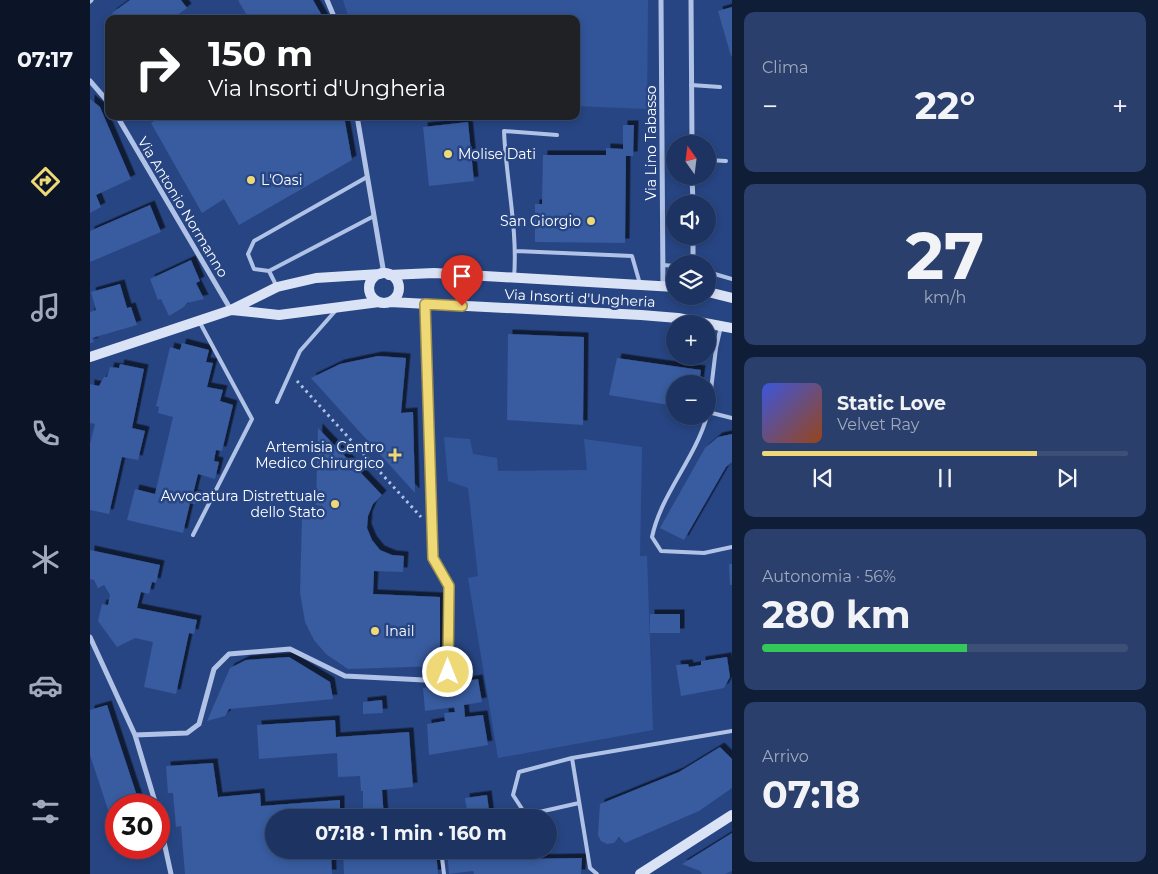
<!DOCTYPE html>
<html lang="it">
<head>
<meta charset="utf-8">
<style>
	:root { --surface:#1d3462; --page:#2a3f6b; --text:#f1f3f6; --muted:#a0aabe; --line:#3b4f77; --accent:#efd976 }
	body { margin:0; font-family:Montserrat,sans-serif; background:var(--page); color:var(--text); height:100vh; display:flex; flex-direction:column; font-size:19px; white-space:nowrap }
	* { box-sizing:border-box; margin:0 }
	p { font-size:16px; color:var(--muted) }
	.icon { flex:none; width:28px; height:28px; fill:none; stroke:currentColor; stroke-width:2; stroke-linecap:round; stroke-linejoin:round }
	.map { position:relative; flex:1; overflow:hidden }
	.drawer { display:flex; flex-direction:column; gap:12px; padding:12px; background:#101d36; width:426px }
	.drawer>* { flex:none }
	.hud { position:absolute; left:15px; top:15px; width:475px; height:105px; border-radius:10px; box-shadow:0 2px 8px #0003,0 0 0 1px var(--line); background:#202124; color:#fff; overflow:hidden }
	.needle { width:32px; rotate:346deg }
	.fabs { position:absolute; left:576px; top:135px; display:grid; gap:10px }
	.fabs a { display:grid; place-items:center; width:50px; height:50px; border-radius:50%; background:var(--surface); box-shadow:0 2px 8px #0003,0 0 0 1px var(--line); font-size:25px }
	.speed { position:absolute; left:15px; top:794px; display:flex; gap:10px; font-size:25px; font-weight:700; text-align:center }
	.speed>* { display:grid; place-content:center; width:65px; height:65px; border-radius:50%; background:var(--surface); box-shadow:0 2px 8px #0003,0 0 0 1px var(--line); line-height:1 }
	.speed .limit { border:8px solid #d22; background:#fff; color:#111 }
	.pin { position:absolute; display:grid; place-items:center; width:42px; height:42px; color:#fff; margin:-51px -21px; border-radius:50% 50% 50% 0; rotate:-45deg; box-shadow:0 0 5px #0007 }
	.pin .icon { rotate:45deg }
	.me { position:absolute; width:55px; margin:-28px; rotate:0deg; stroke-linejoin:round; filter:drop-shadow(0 0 4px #0008) }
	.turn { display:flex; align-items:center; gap:18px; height:105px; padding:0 20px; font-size:22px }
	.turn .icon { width:65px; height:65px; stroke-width:2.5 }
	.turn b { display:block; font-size:35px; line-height:42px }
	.big { font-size:38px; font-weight:700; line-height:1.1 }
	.drawer .tile { flex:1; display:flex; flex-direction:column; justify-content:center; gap:8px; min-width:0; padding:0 18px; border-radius:10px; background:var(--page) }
	.drawer .dial { align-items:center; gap:0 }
	.dial b { font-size:65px; line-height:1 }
	.song { display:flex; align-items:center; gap:15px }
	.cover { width:60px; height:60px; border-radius:8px; background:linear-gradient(135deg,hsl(230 70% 55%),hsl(20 70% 35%)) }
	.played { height:5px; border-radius:2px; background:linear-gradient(90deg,var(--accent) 75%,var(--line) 75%) }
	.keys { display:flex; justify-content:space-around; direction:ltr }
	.heat { display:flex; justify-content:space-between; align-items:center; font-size:28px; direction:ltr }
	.charge { height:8px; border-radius:4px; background:linear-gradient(90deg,#34c759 56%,var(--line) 0) }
	.trip { position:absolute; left:175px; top:809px; width:292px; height:50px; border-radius:25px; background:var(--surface); box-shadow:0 2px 8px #0003,0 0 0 1px var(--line); font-weight:700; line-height:50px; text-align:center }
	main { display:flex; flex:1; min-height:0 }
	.tab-bar { display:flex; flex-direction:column; width:90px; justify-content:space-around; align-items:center; background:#0c1527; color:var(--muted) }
	.tab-bar .icon { width:35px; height:35px }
	.tab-bar .on { color:var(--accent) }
	.tab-bar b { font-size:22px; color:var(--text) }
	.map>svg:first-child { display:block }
	.green { fill:#32559a }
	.building { fill:#385b9f; filter:url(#shadow) }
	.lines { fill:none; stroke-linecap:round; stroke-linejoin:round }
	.path { stroke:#b0c3e7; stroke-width:3; stroke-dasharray:2.5 4; stroke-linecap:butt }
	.service { stroke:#b0c3e7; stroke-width:4 }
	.minor { stroke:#b0c3e7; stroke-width:5 }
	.secondary { stroke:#dae3f6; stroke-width:10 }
	.route-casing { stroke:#9b8d4d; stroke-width:12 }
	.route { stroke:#efd976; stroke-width:9 }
	.poi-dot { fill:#efd976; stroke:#274583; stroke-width:2 }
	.labels { text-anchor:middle; stroke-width:5; stroke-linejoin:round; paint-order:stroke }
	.street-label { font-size:14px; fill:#fff; stroke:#274583 }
	.poi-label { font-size:14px; fill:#fff; stroke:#274583; text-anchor:start }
</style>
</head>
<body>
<main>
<nav class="tab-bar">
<b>07:17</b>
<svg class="icon on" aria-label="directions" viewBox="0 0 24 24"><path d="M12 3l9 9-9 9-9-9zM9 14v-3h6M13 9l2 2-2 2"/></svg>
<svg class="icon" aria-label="music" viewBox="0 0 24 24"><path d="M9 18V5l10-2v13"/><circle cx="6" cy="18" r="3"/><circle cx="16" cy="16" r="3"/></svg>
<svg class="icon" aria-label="phone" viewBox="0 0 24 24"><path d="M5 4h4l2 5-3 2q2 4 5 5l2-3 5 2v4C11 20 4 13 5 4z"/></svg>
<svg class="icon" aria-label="climate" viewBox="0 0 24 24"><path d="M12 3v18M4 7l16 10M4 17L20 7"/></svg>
<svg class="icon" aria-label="car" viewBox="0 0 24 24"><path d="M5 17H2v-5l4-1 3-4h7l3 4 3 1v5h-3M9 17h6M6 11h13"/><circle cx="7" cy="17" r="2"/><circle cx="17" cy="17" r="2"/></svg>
<svg class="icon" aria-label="filters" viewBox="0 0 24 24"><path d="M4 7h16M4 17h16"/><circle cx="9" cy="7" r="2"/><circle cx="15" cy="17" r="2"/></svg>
</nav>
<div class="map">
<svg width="642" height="874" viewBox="0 0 642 874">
	<defs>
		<filter id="shadow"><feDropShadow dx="4.5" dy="-4.5" stdDeviation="0" flood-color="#0009"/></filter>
	</defs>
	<rect width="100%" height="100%" fill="#274583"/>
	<path class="green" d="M 253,0 L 558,0 L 557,109 L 486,106 L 486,19 L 259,19 Z
		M 354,437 L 380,439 L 383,454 L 407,458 L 408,471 L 497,470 L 494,439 L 552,447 L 550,556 L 557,556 L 563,730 L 408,758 L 378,578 L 388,576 L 378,488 L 358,481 Z"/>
	<path class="building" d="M 40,0 L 91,0 L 97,8 L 82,19 L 26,19 L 22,13 Z
		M 148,0 L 223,0 L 234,19 L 159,19 Z
		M 642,7 L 642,56 L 641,56 L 628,11 Z
		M 0,99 L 10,107 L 41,179 L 6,195 L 11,207 L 0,213 Z
		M 72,116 L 254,116 L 262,160 L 149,225 L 134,199 L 112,213 L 61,123 Z
		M 378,122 L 384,181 L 339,186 L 333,127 Z
		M 533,125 L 544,125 L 543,156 L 536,156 L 535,243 L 445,242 L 445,204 L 452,204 L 453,155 L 516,155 L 516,148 L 533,149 Z
		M 60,205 L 71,232 L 0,262 L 0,231 Z
		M 101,260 L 110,281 L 106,283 L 114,299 L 97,303 L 94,307 L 79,316 L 71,299 L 68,300 L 60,279 Z
		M 30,284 L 37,308 L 41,307 L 47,325 L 2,338 L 4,342 L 0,343 L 0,312 L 6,310 L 1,292 Z
		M 418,334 L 494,337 L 493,425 L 417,420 Z
		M 92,343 L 119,350 L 116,362 L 123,363 L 117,387 L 133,390 L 130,401 L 143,405 L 132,451 L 126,450 L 124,461 L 129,462 L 125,479 L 108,474 L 103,494 L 107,495 L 105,504 L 100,503 L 93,533 L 37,520 L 45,489 L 65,494 L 83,417 L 68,413 L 69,407 L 66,406 L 80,347 L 90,350 Z
		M 288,356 L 316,358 L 311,413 L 323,412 L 325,493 L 221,378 L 250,364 Z
		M 527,358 L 611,370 L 609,384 L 585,384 L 585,406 L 519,395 Z
		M 30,364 L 54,369 L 42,428 L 55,431 L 48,460 L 32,457 L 19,514 L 0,510 L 0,444 L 5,424 L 0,423 L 0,384 L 9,386 L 14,377 L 17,377 L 20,367 L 29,368 Z
		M 228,428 L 292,495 L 283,504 L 278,516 L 277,528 L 282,540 L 290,550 L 302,555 L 314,556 L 313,572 L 284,571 L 283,594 L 350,597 L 350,666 L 258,669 L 236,654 L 224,640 L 215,622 L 210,592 L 212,518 L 232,518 L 233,506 L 226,505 Z
		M 642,434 L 642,462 L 636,467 L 594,540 L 570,528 L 615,448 L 628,437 Z
		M 0,550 L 70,565 L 66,583 L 62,582 L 59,594 L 51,592 L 47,608 L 107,620 L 104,634 L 99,633 L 86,694 L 54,687 L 63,642 L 45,638 L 27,647 L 8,621 L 12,604 L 18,605 L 20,595 L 14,585 L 8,588 L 4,580 L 0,579 Z
		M 639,564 L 642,564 L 642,585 L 640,585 Z
		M 560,614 L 590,614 L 590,633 L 560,633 Z
		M 199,657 L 240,682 L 243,699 L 139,709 L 135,716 L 117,721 L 140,668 L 156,660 Z
		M 637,657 L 640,677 L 634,688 L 591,696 L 586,665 L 598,664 L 599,667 L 611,665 L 611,661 Z
		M 388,679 L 392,702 L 374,705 L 375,717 L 393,715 L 398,745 L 339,755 L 337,724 L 355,721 L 354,713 L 365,712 L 364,707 L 335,711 L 333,688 Z
		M 292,700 L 293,713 L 273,714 L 273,702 Z
		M 17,705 L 50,805 L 26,805 L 26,834 L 0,755 L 0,710 Z
		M 245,720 L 246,737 L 319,732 L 323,787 L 292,790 L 294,818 L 184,818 L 184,850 L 241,850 L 242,874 L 95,874 L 91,826 L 86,827 L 83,793 L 78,793 L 76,766 L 123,763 L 128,797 L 170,793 L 171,806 L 250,800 L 250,814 L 273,813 L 273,791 L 271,791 L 270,776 L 248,777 L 247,753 L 169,759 L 167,725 Z
		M 630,747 L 642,759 L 642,788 L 609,811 L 535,843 L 529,837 L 524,843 L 517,844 L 511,841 L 508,835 L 510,804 L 589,772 Z
		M 397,795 L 400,818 L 378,818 L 375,798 Z
		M 642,833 L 642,871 L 635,874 L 612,874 L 610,871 L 592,864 Z
		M 253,850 L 346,850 L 348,874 L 254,874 Z
		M 357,850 L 421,850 L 422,859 L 492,858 L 491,874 L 384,874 L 383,871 L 359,874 Z"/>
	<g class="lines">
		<path class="path" d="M 207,381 L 331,517"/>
		<path class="service" d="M 601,85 L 630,87
			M 618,160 L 636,161
			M 277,177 L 164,241 L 158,254 L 164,269 L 179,271 L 284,216
			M 426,251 L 542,256 L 550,284
			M 573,265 L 585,266
			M 179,271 L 187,287
			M 618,272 L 642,279
			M 424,278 C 428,229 416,180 414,131 L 467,135
			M 187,402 L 210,351 L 247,309
			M 618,412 L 642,418
			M 618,415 L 626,348 L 631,326
			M 617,416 C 605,459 571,494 562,537 L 571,551 L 614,553 L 642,547
			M 103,535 L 162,419 L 109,321
			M 482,758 L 642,731
			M 489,803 L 436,815 L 423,795 L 429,772 L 482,758 L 500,868 L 507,874
			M 324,814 L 347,812 L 348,818
			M 351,850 L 354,874"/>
		<path class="minor" d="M 237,0 L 245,19
			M 571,0 L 573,286
			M 601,0 L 602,144
			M 0,1 L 1,0
			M 0,81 L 19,103
			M 27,116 L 141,310
			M 267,116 L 294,274
			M 602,176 L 603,204
			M 603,236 L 603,264
			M 0,637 L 45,735 L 66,805
			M 45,735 L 97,733 L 109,724 L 124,669 L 139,654 L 200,649 L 255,676 L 334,680 L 358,671 L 359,586 L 343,558 L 335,304
			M 69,819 L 81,874"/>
		<path class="secondary" d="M279 288a15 15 0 1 1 30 0a15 15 0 1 1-30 0Z
			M 299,275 L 344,273 L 585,287
			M 618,292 L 642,298
			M 300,302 L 551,315 L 588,318 L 642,328
			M 142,310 L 189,315 L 289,302
			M 0,357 L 141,310 L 187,287 L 226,278 L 290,274
			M 550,874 L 642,815"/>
	</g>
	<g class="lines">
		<defs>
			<path id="route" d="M 358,672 L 359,586 L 343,558 L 335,304 L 372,306"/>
		</defs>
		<use href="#route" class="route-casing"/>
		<use href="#route" class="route"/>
	</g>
	<g class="poi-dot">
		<circle cx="358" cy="154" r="5"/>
		<circle cx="161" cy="180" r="5"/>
		<circle cx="501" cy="221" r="5"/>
		<path d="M302.5 447.5h5v5h5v5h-5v5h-5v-5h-5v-5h5z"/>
		<circle cx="245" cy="504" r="5"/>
		<circle cx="285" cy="631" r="5"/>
	</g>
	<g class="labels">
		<g class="street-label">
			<text transform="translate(561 143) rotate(-90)" y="5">Via Lino Tabasso</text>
			<text transform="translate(93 207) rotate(59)" y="5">Via Antonio Normanno</text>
			<text transform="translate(490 298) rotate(3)" y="5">Via Insorti d'Ungheria</text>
		</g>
		<g class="poi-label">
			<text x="368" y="159">Molise Dati</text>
			<text x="171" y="185">L'Oasi</text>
			<text x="491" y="226" text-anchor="end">San Giorgio</text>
			<text x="294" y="452" text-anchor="end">Artemisia Centro<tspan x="294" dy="16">Medico Chirurgico</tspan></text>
			<text x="235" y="501" text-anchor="end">Avvocatura Distrettuale<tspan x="235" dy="16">dello Stato</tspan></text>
			<text x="295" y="636">Inail</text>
		</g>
	</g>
</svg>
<div class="fabs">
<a><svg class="needle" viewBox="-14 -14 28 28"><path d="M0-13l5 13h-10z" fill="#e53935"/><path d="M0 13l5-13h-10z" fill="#a0aabe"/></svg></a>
<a><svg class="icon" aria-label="sound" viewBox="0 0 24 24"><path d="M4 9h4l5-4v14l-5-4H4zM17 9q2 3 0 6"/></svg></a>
<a><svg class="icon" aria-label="layers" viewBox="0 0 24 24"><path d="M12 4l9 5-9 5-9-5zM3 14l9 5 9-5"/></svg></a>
<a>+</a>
<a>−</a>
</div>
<div class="speed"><div class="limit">30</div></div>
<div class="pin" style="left:372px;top:306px;background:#d93025"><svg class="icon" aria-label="arrive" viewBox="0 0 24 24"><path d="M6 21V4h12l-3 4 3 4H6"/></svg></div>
<svg class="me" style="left:358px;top:672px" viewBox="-20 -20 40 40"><circle r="17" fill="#efd976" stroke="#fff" stroke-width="3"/><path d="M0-11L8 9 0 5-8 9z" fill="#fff"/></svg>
<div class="trip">07:18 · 1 min · 160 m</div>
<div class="hud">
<div class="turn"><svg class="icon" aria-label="right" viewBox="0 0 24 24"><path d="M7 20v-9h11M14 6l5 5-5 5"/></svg><div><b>150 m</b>Via Insorti d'Ungheria</div></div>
</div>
</div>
<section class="drawer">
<div class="tile"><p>Clima</p>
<div class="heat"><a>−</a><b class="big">22°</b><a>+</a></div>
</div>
<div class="tile dial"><b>27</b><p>km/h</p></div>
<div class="tile">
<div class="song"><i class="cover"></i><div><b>Static Love</b><p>Velvet Ray</p></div></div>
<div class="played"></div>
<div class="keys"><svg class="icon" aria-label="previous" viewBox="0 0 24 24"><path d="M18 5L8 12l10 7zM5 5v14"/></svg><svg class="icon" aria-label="pause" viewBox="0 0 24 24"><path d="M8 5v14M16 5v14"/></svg><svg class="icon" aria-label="next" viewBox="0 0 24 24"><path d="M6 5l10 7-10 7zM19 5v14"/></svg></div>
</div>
<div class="tile"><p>Autonomia · 56%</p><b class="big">280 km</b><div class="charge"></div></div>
<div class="tile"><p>Arrivo</p><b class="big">07:18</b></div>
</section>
</main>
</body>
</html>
